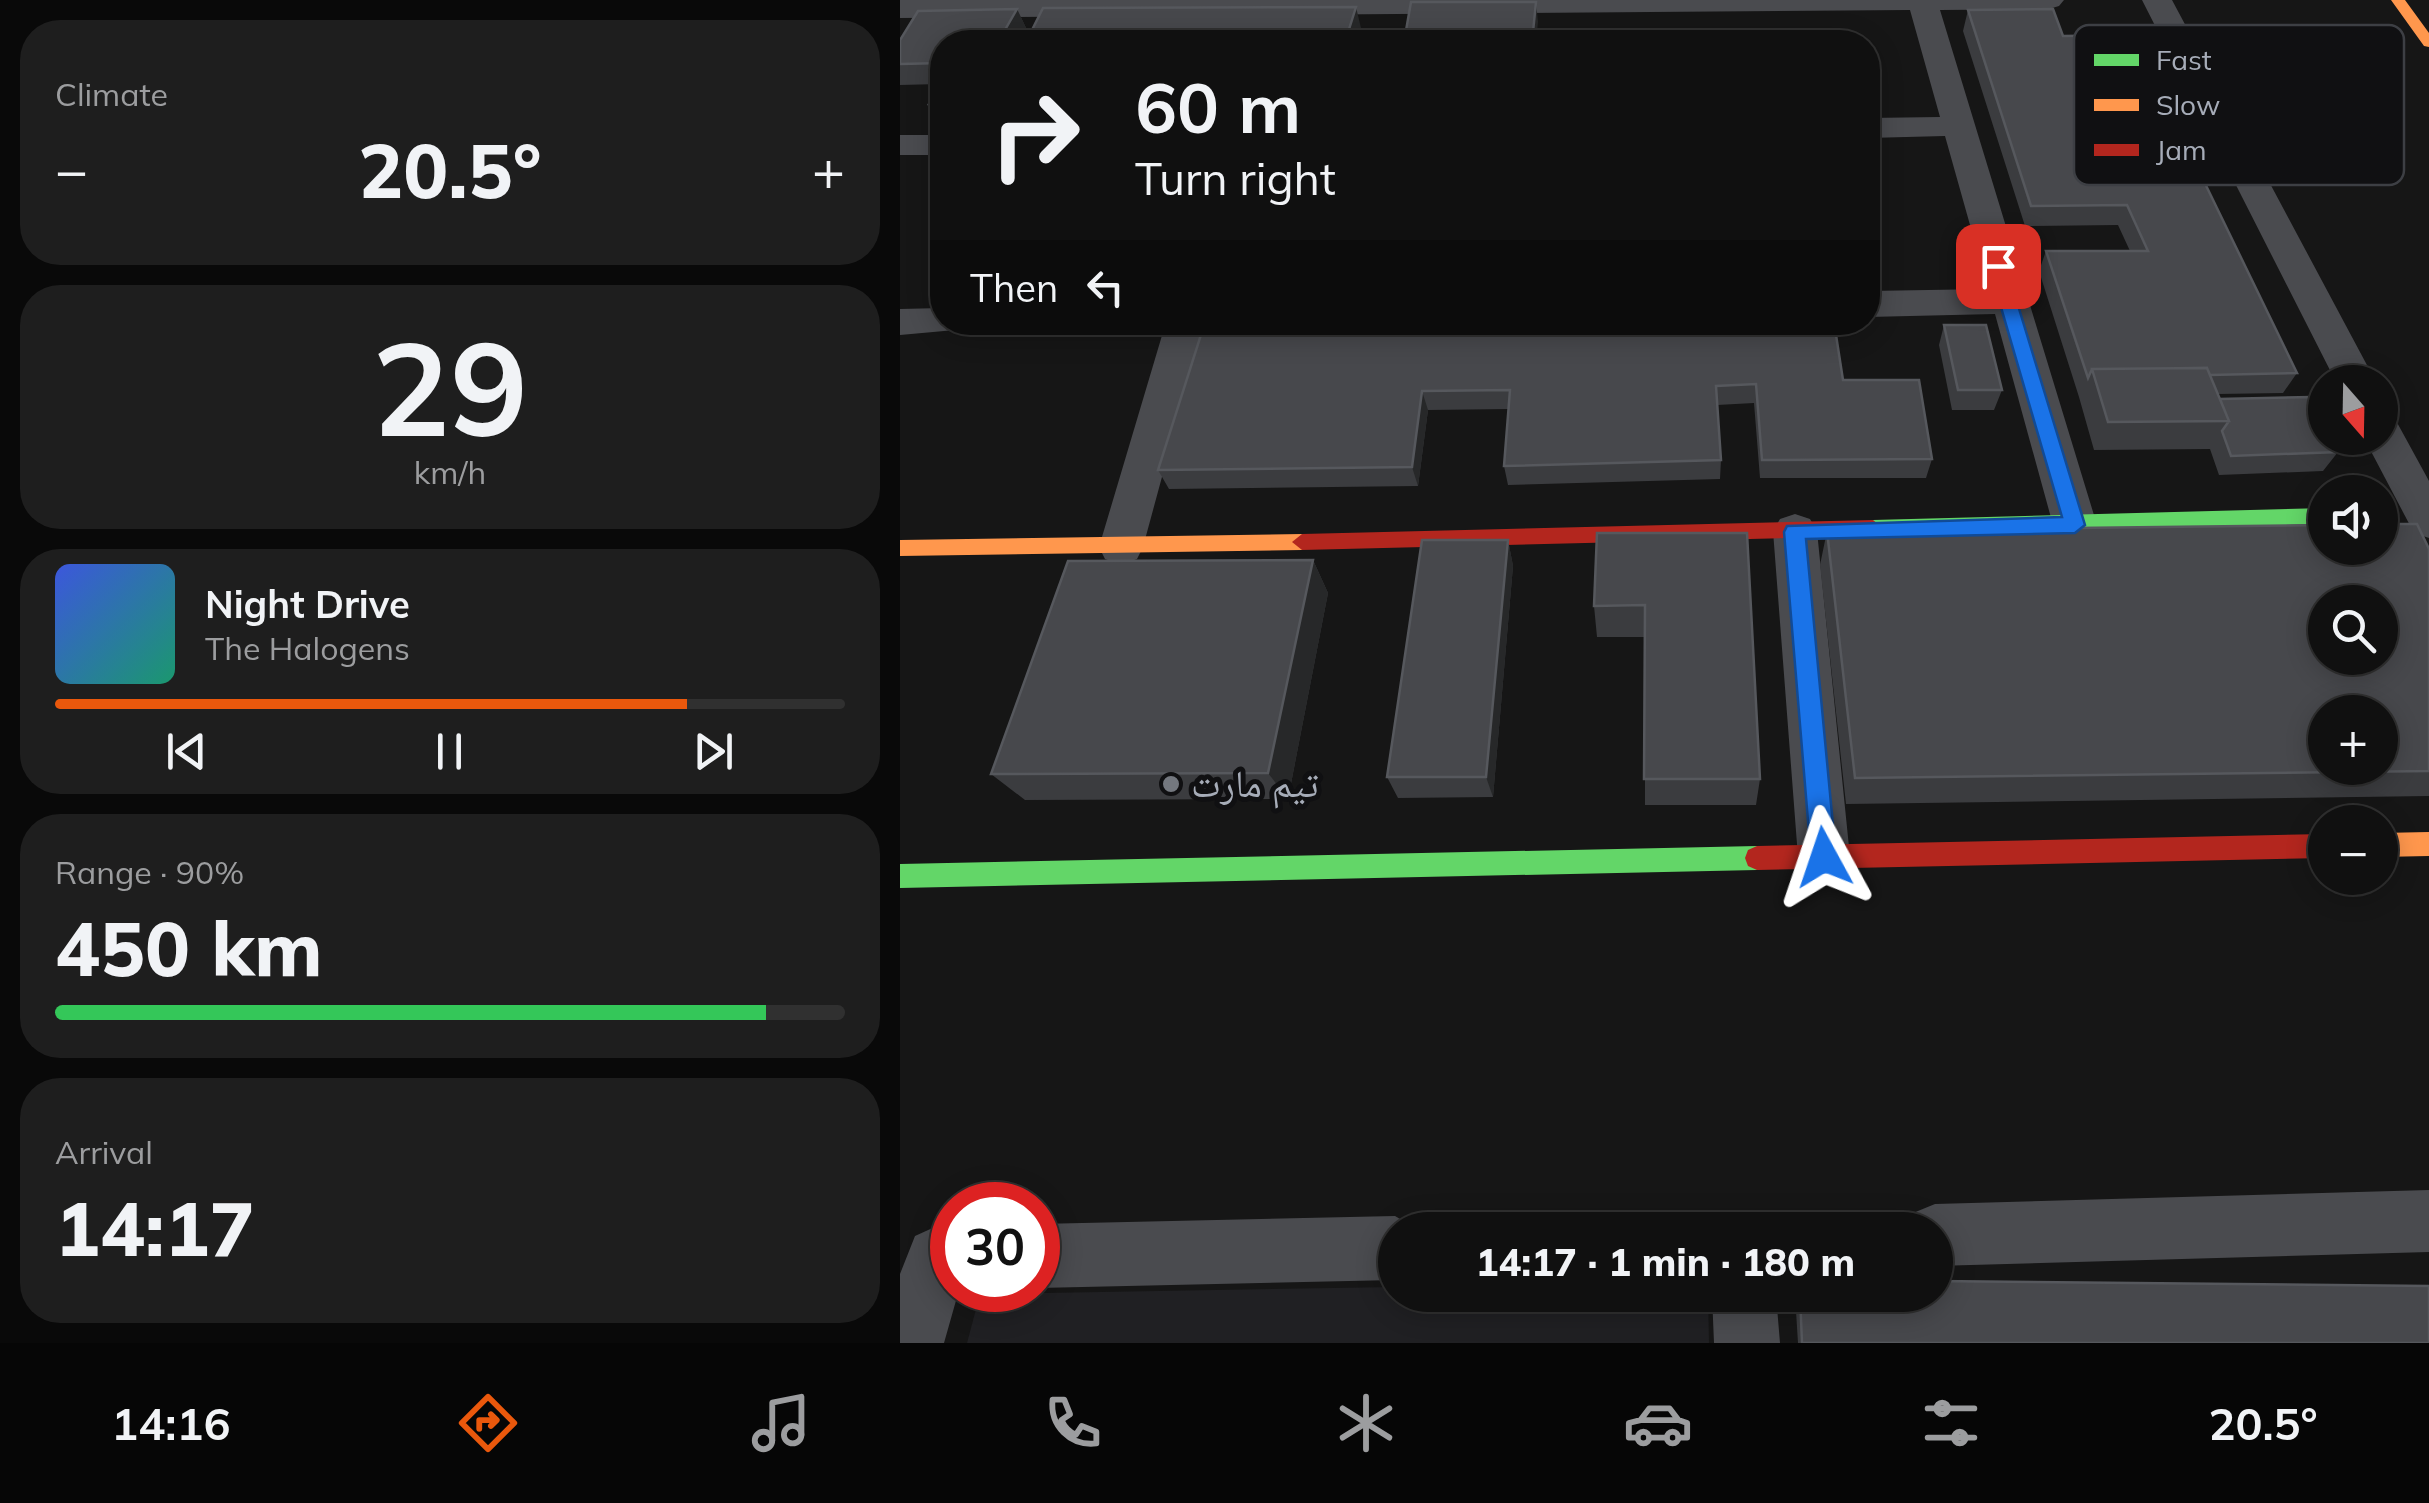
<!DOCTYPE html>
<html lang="en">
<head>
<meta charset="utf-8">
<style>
	:root { --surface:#101010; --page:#1e1e1e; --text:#f1f3f6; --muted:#9c9d9f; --line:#303030; --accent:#ea580c }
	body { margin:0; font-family:Mulish,"Noto Naskh Arabic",sans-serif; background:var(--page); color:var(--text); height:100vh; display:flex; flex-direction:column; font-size:38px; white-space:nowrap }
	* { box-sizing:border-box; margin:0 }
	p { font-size:32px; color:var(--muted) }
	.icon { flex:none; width:55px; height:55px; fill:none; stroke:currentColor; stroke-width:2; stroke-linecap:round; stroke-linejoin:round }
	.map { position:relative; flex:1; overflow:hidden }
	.drawer { display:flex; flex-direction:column; gap:20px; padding:20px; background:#090909; width:900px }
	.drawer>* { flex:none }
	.banner { position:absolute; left:30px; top:30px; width:950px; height:305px; border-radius:40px; box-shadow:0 5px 25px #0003,0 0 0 2px var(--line); background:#101010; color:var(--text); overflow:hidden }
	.needle { width:65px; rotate:160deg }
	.fabs { position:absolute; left:1408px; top:365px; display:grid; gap:20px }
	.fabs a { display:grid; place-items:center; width:90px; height:90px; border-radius:50%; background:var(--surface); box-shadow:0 5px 25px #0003,0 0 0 2px var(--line); font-size:50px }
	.speed { position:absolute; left:30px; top:1182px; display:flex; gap:20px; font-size:50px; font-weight:700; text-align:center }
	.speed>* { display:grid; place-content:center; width:130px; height:130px; border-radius:50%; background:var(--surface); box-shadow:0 5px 25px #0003,0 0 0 2px var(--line); line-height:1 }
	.speed .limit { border:15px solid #d22; background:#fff; color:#111 }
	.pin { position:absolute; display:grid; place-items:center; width:85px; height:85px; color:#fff; margin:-42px; border-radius:20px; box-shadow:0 5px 15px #0006 }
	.me { position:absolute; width:110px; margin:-55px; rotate:355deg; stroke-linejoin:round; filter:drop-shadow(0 0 8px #0008) }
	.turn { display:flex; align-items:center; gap:35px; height:210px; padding:0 40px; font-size:45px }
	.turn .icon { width:130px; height:130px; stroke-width:2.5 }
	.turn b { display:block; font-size:70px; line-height:85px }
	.then { display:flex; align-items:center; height:95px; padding:0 40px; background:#0003; gap:20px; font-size:38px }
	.big { font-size:75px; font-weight:800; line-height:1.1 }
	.drawer .tile { flex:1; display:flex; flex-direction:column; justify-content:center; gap:15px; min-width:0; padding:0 35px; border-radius:40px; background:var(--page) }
	.drawer .dial { align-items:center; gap:0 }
	.dial b { font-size:130px; line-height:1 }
	.song { display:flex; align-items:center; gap:30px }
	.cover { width:120px; height:120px; border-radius:15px; background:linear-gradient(135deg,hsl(230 70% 55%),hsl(160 70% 35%)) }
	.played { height:10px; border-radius:5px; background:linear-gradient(90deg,var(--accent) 80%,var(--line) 80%) }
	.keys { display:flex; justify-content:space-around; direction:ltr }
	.heat { display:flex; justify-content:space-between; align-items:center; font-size:55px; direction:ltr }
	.charge { height:15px; border-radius:8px; background:linear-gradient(90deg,#34c759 90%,var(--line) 0) }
	.trip { position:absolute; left:478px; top:1212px; width:575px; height:100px; border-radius:50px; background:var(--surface); box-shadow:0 5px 25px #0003,0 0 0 2px var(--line); font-weight:800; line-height:100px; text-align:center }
	.dock { display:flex; height:160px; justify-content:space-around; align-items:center; background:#060606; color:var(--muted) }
	.dock .icon { width:70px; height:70px }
	.dock .current { color:var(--accent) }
	.dock b { font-size:45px; color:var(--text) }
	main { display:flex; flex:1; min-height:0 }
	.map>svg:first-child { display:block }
	.built { fill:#202023 }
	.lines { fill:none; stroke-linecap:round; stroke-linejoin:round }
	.street { fill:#4a4b4f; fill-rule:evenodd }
	.fast { fill:#63d668; fill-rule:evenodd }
	.slow { fill:#ff974d; fill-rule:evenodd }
	.jam { fill:#b3261e; fill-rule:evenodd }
	.wall { fill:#3b3c3f }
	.shaded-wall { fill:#272829 }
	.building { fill:#47484c; stroke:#56585d; stroke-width:2.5; fill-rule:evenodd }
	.route { fill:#1a73e8; stroke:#114b97; stroke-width:2.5 }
	.poi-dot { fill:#74787f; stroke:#101012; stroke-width:4 }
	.labels { text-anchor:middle; stroke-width:10; stroke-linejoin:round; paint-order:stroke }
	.poi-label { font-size:38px; fill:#a6acb8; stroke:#101012; text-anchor:start }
	.key { fill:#101012; stroke:#3d3f44; stroke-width:2.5 }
	.key-label { font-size:28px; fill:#a6acb8 }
</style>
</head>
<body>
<main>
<section class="drawer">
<div class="tile"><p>Climate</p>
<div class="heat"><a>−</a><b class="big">20.5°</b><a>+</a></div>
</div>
<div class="tile dial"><b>29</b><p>km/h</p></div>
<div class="tile">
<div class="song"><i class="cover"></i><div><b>Night Drive</b><p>The Halogens</p></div></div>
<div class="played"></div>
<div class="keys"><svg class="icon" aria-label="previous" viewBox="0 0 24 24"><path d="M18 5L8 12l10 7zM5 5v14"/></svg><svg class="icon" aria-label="pause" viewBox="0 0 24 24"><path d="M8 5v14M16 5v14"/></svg><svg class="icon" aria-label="next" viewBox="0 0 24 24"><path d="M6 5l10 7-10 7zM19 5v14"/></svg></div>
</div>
<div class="tile"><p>Range · 90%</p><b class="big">450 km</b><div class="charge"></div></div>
<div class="tile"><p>Arrival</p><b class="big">14:17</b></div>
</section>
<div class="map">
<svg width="1529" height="1343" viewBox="0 0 1529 1343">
	<rect width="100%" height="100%" fill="#161616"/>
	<path class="built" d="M 495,1287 L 495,1295 L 808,1295 L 809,1343 L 67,1343 L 80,1294 Z"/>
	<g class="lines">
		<path class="street" d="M 0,0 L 1164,0 L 1159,6 L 1149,9 L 1040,10 L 1197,525 L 1190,537 L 1175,542 L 1160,537 L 1153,525 L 1095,314 L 968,317 L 968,291 L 1088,289 L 1045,136 L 968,138 L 968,118 L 1040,117 L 1010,10 L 0,18 Z
			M 1242,0 L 1272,0 L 1476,382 L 1436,382 Z
			M 0,135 L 42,135 L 42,155 L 0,155 Z
			M 42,308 L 42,322 L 60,322 L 55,330 L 0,335 L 0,309 Z
			M 266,322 L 304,322 L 243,547 L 237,559 L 221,565 L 205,559 L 199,547 Z
			M 1480,413 L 1494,417 L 1529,481 L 1529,538 L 1514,533 L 1464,438 L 1480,438 Z
			M 895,514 L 910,519 L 917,531 L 950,857 L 943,875 L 924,882 L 905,875 L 898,857 L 873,531 L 880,519 Z
			M 1529,1190 L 1529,1252 L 1035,1266 L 1035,1230 L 1006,1230 L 1013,1213 L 1035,1204 Z
			M 495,1216 L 519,1230 L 495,1230 L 495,1280 L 138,1288 L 138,1224 Z
			M 37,1226 L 52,1233 L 52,1290 L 59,1290 L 44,1343 L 0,1343 L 0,1274 L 15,1236 Z
			M 812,1295 L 876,1295 L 880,1343 L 814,1343 Z"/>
		<path class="fast" d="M 1425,508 L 1425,524 L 973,536 L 963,528 L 973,520 Z
			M 857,846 L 866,850 L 869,858 L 866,866 L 857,870 L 0,888 L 0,864 Z"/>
		<path class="slow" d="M 1491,0 L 1505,0 L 1529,33 L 1529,47 L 1524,46 Z
			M 402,534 L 412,542 L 402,550 L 0,556 L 0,540 Z
			M 1529,832 L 1529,856 L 1480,857 L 1480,833 Z"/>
		<path class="jam" d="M 973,520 L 983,528 L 973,536 L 402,550 L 392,542 L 402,534 Z
			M 1425,834 L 1425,858 L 857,870 L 848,866 L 845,858 L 848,850 L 857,846 Z"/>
	</g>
	<path class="wall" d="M 117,9 L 127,30 L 120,42 L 42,42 L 42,125 L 29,104 L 40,84 L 0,85 L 0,64 L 10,64 L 0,64 L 0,40 L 18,11 Z
		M 1068,10 L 1163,36 L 1298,169 L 1397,373 L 1383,393 L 1318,394 L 1320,399 L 1438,452 L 1423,471 L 1319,475 L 1310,449 L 1194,450 L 1179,397 L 1139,271 L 1146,251 L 1230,251 L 1218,225 L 1125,226 L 1063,31 Z
		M 305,322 L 943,380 L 1032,459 L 1026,478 L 860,478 L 854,403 L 817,405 L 821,460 L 820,479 L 608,485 L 604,466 L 609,409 L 528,410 L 518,486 L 269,489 L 258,470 Z
		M 1044,325 L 1102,390 L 1094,410 L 1052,410 L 1039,345 Z
		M 927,531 L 1529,549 L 1529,796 L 946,804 L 920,565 Z
		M 697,533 L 860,779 L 856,805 L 745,805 L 745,637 L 697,637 L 694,606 Z
		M 608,540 L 613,566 L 593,797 L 498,798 L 487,777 Z
		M 413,560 L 428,593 L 388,799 L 125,800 L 91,774 Z
		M 895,1295 L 1035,1295 L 1529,1343 L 898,1343 Z"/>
	<path class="shaded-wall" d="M 636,2 L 638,22 L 636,42 L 632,42 Z
		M 456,7 L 461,28 L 457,42 L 445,42 Z
		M 117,9 L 127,30 L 120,42 L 98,42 Z
		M 522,391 L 528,410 L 518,486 L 512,467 Z
		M 608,540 L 613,566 L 593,797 L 586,777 Z
		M 413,560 L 428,593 L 388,799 L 368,773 Z"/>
	<path class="building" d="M 511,2 L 636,2 L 632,42 L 504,42 Z
		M 456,7 L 445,42 L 126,42 L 143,8 Z
		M 117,9 L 98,42 L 42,42 L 42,63 L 0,64 L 0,40 L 18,11 Z
		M 1153,9 L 1163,36 L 1238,35 L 1298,169 L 1397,373 L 1310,375 L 1307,368 L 1192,369 L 1188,378 L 1146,251 L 1248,251 L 1227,205 L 1131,206 L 1068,10 Z
		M 42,80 L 42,104 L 29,104 Z
		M 305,322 L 934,322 L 943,380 L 1019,380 L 1032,459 L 862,460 L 856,384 L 816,386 L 821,460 L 604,466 L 610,390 L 522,391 L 512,467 L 258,470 Z
		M 1044,325 L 1086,325 L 1102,390 L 1058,390 Z
		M 1307,368 L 1329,421 L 1208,422 L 1192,369 Z
		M 1411,397 L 1425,426 L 1425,438 L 1431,438 L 1438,452 L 1331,456 L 1322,431 L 1329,421 L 1320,399 Z
		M 1480,524 L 1517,524 L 1529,549 L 1529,771 L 955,778 L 927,531 L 1425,525 L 1425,548 L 1480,548 ZM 1425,602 L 1480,602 L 1480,658 L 1425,658 ZM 1425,712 L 1480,712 L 1480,768 L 1425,768 Z
		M 697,533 L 847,533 L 860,779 L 744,779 L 745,605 L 694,606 Z
		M 522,540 L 608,540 L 586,777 L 487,777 Z
		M 413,560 L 368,773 L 91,774 L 168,561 Z
		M 1035,1281 L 1529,1286 L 1529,1343 L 902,1343 L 900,1295 L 1035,1295 Z"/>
	<path class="route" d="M 1098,260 L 1106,266 L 1185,525 L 1175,533 L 906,539 L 936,857 L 933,865 L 924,869 L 915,865 L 911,857 L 884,532 L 887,526 L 1162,517 L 1089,266 Z"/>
	<circle class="poi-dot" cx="271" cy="784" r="10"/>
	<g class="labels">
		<g class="poi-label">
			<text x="291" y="797">تیم مارت</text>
		</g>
	</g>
	<rect x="1174" y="25" width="330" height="160" rx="15" class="key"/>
	<rect x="1194" y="54" width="45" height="12" fill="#63d668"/>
	<rect x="1194" y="99" width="45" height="12" fill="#ff974d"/>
	<rect x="1194" y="144" width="45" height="12" fill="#b3261e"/>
	<g class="key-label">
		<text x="1256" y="70">Fast</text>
		<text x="1256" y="115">Slow</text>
		<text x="1256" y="160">Jam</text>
	</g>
</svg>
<div class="fabs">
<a><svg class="needle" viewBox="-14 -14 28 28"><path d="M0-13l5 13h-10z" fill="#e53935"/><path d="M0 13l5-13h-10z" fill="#9c9d9f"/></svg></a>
<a><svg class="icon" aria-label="sound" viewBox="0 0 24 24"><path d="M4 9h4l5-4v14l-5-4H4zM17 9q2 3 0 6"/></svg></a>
<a><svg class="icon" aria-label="search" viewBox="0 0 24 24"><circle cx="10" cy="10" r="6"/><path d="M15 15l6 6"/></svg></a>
<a>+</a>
<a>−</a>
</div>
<div class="speed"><div class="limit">30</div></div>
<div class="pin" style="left:1098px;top:266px;background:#d93025"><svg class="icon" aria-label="arrive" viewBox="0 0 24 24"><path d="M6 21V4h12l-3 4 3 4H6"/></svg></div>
<svg class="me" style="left:924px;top:857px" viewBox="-20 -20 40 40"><path d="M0-17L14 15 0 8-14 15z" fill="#1a73e8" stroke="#fff" stroke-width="4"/></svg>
<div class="trip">14:17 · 1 min · 180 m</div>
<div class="banner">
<div class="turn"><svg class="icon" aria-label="right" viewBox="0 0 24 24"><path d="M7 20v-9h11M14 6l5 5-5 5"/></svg><div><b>60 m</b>Turn right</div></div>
<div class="then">Then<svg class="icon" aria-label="left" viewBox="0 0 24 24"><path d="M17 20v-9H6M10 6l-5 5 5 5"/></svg></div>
</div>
</div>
</main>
<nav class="dock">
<b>14:16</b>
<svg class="icon current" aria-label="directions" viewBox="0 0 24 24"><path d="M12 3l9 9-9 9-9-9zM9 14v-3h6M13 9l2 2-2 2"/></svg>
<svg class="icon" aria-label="music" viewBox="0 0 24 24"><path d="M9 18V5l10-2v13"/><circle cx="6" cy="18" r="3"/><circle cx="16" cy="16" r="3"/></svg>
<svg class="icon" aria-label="phone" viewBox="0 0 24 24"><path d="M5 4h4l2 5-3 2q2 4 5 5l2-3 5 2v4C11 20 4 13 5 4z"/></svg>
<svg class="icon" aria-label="climate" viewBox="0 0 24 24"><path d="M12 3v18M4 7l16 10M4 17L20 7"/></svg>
<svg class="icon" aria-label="car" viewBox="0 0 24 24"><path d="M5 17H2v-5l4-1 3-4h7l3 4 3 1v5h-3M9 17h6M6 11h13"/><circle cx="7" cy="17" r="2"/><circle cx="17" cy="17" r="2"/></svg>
<svg class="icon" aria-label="filters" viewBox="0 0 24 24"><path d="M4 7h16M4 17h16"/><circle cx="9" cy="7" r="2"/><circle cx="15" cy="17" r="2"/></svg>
<b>20.5°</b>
</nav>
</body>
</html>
